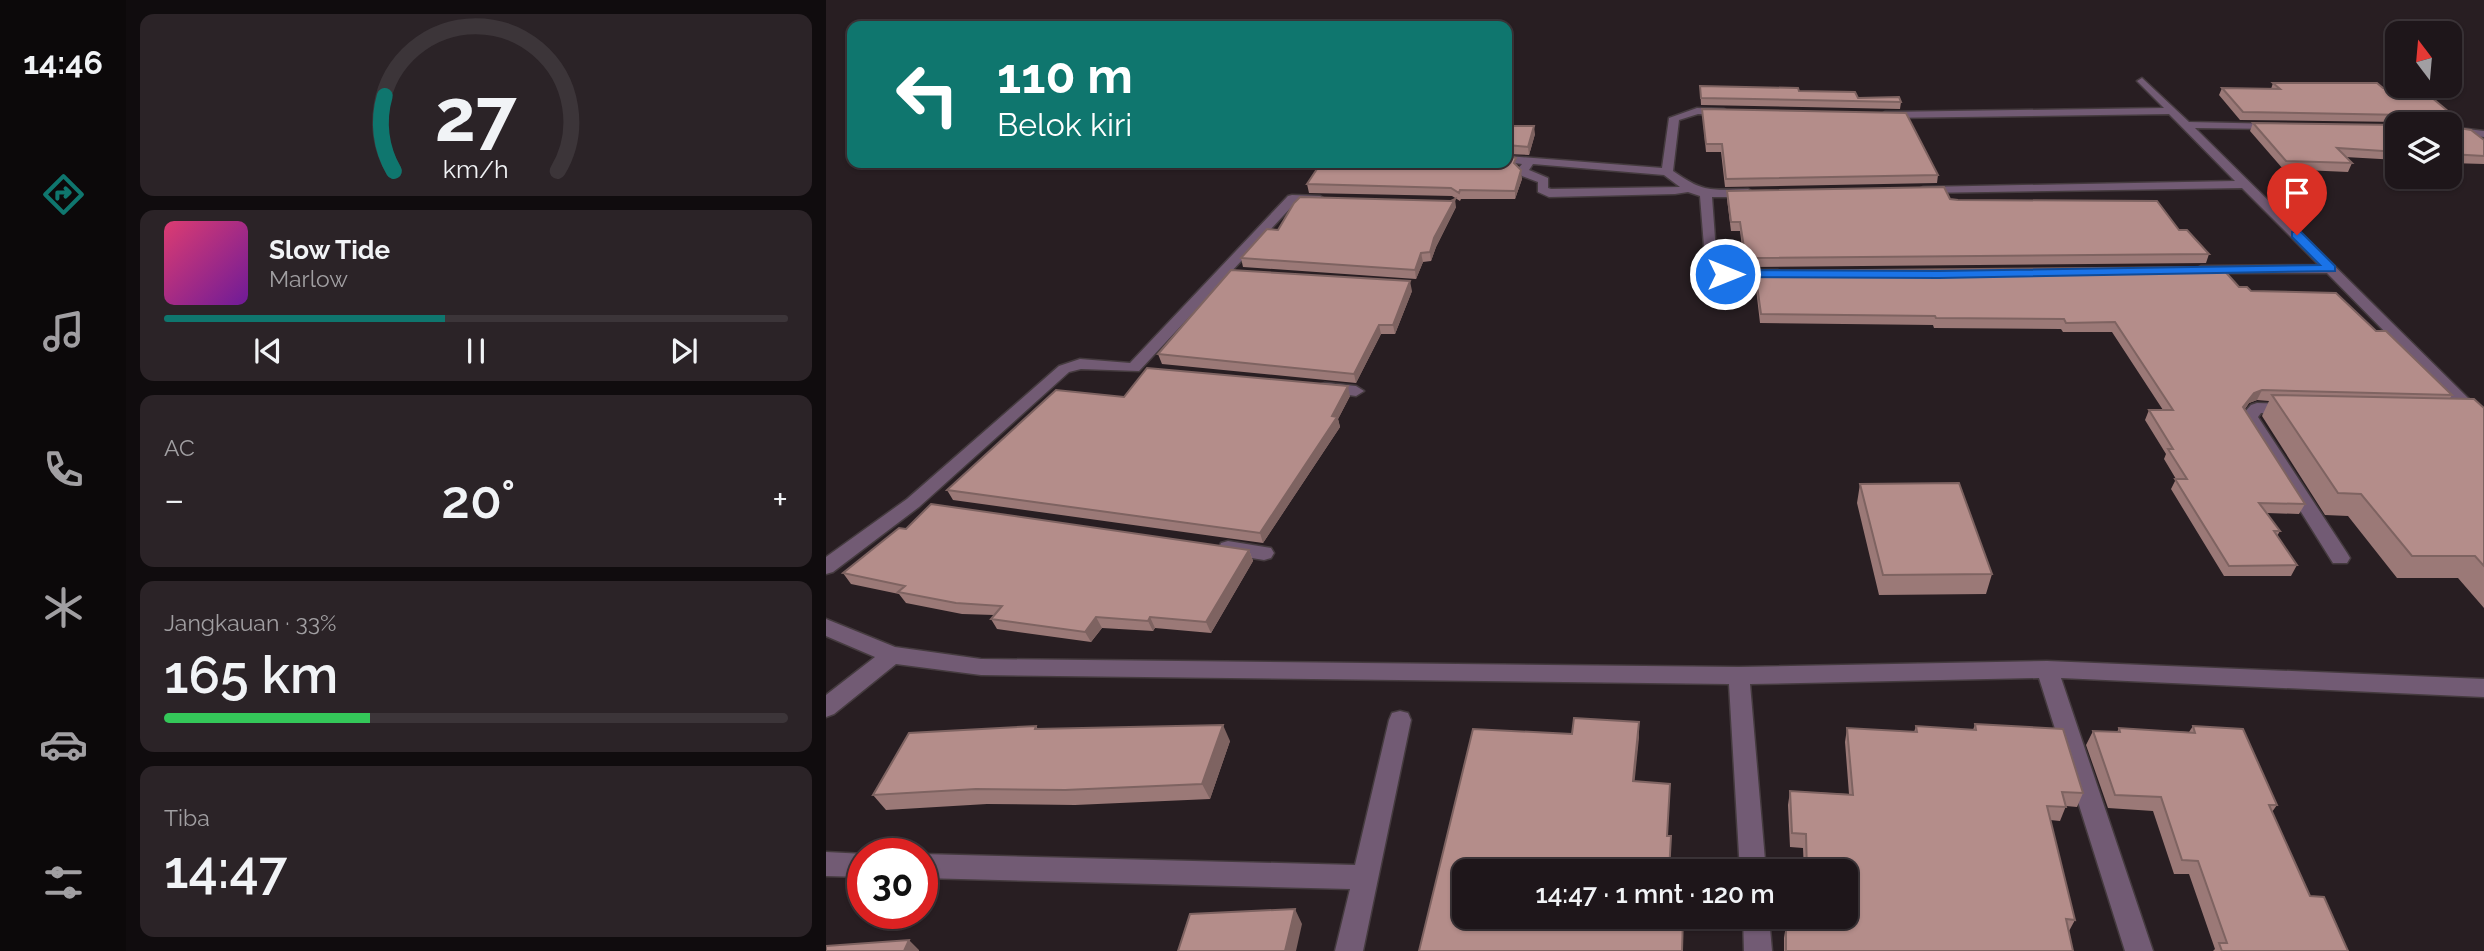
<!DOCTYPE html>
<html lang="id">
<head>
<meta charset="utf-8">
<style>
	:root { --surface:#1e161a; --page:#2b2327; --text:#f1f3f6; --muted:#a19fa2; --line:#3c3539; --accent:#0f766e }
	body { margin:0; font-family:Raleway,sans-serif; background:var(--page); color:var(--text); height:100vh; display:flex; flex-direction:column; font-size:26px; white-space:nowrap }
	* { box-sizing:border-box; margin:0 }
	p { font-size:23px; color:var(--muted) }
	.icon { flex:none; width:38px; height:38px; fill:none; stroke:currentColor; stroke-width:2; stroke-linecap:round; stroke-linejoin:round }
	.map { position:relative; flex:1; overflow:hidden }
	.side { display:flex; flex-direction:column; gap:14px; padding:14px; background:#100c0e; width:700px }
	.side>* { flex:none }
	.guide { position:absolute; left:21px; top:21px; width:665px; height:147px; border-radius:14px; box-shadow:0 2px 5px #0004,0 0 0 2px var(--line); background:#0f766e; color:#fff; overflow:hidden }
	.needle { width:46px; rotate:344deg }
	.controls { position:absolute; left:1559px; top:21px; display:grid; gap:14px }
	.controls a { display:grid; place-items:center; width:77px; height:77px; border-radius:14px; background:var(--surface); box-shadow:0 2px 5px #0004,0 0 0 2px var(--line); font-size:35px }
	.speed { position:absolute; left:21px; top:838px; display:flex; gap:14px; font-size:35px; font-weight:700; text-align:center }
	.speed>* { display:grid; place-content:center; width:91px; height:91px; border-radius:50%; background:var(--surface); box-shadow:0 2px 5px #0004,0 0 0 2px var(--line); line-height:1 }
	.speed .limit { border:10px solid #d22; background:#fff; color:#111 }
	.pin { position:absolute; display:grid; place-items:center; width:60px; height:60px; color:#fff; margin:-72px -30px; border-radius:50% 50% 50% 0; rotate:-45deg; box-shadow:0 0 7px #0007 }
	.pin .icon { rotate:45deg }
	.me { position:absolute; width:77px; margin:-38px; rotate:90deg; stroke-linejoin:round; filter:drop-shadow(0 0 5px #0008) }
	.turn { display:flex; align-items:center; gap:24px; height:147px; padding:0 35px; font-size:32px }
	.turn .icon { width:91px; height:91px; stroke-width:2.5 }
	.turn b { display:block; font-size:49px; line-height:60px }
	.big { font-size:52px; font-weight:600; line-height:1.1 }
	.side .card { flex:1; display:flex; flex-direction:column; justify-content:center; gap:10px; min-width:0; padding:0 24px; border-radius:14px; background:var(--page) }
	.side .dial { align-items:center; gap:0 }
	.dial svg { height:182px; overflow:visible; fill:none; stroke:var(--line); stroke-width:7; stroke-linecap:round; text-anchor:middle }
	.dial text { fill:var(--text); stroke:none }
	.song { display:flex; align-items:center; gap:21px }
	.cover { width:84px; height:84px; border-radius:10px; background:linear-gradient(135deg,hsl(340 70% 55%),hsl(280 70% 35%)) }
	.played { height:7px; border-radius:4px; background:linear-gradient(90deg,var(--accent) 45%,var(--line) 45%) }
	.keys { display:flex; justify-content:space-around; direction:ltr }
	.heat { display:flex; justify-content:space-between; align-items:center; font-size:38px; direction:ltr }
	.charge { height:10px; border-radius:5px; background:linear-gradient(90deg,#34c759 33%,var(--line) 0) }
	.trip { position:absolute; left:626px; top:859px; width:406px; height:70px; border-radius:14px; background:var(--surface); box-shadow:0 2px 5px #0004,0 0 0 2px var(--line); font-weight:600; line-height:70px; text-align:center }
	main { display:flex; flex:1; min-height:0 }
	.tabs { display:flex; flex-direction:column; width:126px; justify-content:space-around; align-items:center; background:#0c090a; color:var(--muted) }
	.tabs .icon { width:49px; height:49px }
	.tabs .active { color:var(--accent) }
	.tabs b { font-size:32px; color:var(--text) }
	.map>svg:first-child { display:block }
	.lines { fill:none; stroke-linecap:round; stroke-linejoin:round }
	.minor-casing { stroke:#453b3f; stroke-width:3 }
	.minor { fill:#725b74; fill-rule:evenodd }
	.wall { fill:#9b7977 }
	.shaded-wall { fill:#7e6361 }
	.building { fill:#b48d8a; stroke:#7e6361; stroke-width:2 }
	.route { fill:#1a73e8; stroke:#114b97; stroke-width:2 }
</style>
</head>
<body>
<main>
<nav class="tabs">
<b>14:46</b>
<svg class="icon active" aria-label="directions" viewBox="0 0 24 24"><path d="M12 3l9 9-9 9-9-9zM9 14v-3h6M13 9l2 2-2 2"/></svg>
<svg class="icon" aria-label="music" viewBox="0 0 24 24"><path d="M9 18V5l10-2v13"/><circle cx="6" cy="18" r="3"/><circle cx="16" cy="16" r="3"/></svg>
<svg class="icon" aria-label="phone" viewBox="0 0 24 24"><path d="M5 4h4l2 5-3 2q2 4 5 5l2-3 5 2v4C11 20 4 13 5 4z"/></svg>
<svg class="icon" aria-label="climate" viewBox="0 0 24 24"><path d="M12 3v18M4 7l16 10M4 17L20 7"/></svg>
<svg class="icon" aria-label="car" viewBox="0 0 24 24"><path d="M5 17H2v-5l4-1 3-4h7l3 4 3 1v5h-3M9 17h6M6 11h13"/><circle cx="7" cy="17" r="2"/><circle cx="17" cy="17" r="2"/></svg>
<svg class="icon" aria-label="filters" viewBox="0 0 24 24"><path d="M4 7h16M4 17h16"/><circle cx="9" cy="7" r="2"/><circle cx="15" cy="17" r="2"/></svg>
</nav>
<section class="side">
<div class="card dial"><svg viewBox="0 0 100 80">
<path d="M14 69A42 42 0 1 1 86 69"/>
<path d="M14 69A42 42 0 0 1 10 36" stroke="#0f766e"/>
<text x="50" y="56" font-size="32" font-weight="700">27</text>
<text x="50" y="72" font-size="11">km/h</text>
</svg></div>
<div class="card">
<div class="song"><i class="cover"></i><div><b>Slow Tide</b><p>Marlow</p></div></div>
<div class="played"></div>
<div class="keys"><svg class="icon" aria-label="previous" viewBox="0 0 24 24"><path d="M18 5L8 12l10 7zM5 5v14"/></svg><svg class="icon" aria-label="pause" viewBox="0 0 24 24"><path d="M8 5v14M16 5v14"/></svg><svg class="icon" aria-label="next" viewBox="0 0 24 24"><path d="M6 5l10 7-10 7zM19 5v14"/></svg></div>
</div>
<div class="card"><p>AC</p>
<div class="heat"><a>−</a><b class="big">20°</b><a>+</a></div>
</div>
<div class="card"><p>Jangkauan · 33%</p><b class="big">165 km</b><div class="charge"></div></div>
<div class="card"><p>Tiba</p><b class="big">14:47</b></div>
</section>
<div class="map">
<svg width="1658" height="951" viewBox="0 0 1658 951">
	<rect width="100%" height="100%" fill="#281e22"/>
	<g class="lines">
		<defs>
			<path id="minor" d="M 1316,78 L 1363,122 L 1453,124 L 1454,126 L 1449,129 L 1369,128 L 1644,400 L 1649,410 C 1644,417 1635,418 1627,416 L 1625,413 L 1632,408 L 1631,405 L 1501,273 L 1370,273 L 1368,270 L 1375,266 L 1493,265 L 1416,188 L 1097,193 L 1091,190 L 1097,187 L 1409,181 L 1343,114 L 1059,118 L 1054,115 L 1059,112 L 1338,108 L 1311,81 Z
				M 871,108 L 898,109 L 903,112 L 898,115 L 872,114 L 853,120 L 847,171 C 878,193 885,190 922,189 L 928,193 L 922,197 L 886,197 L 891,266 L 901,270 L 952,270 L 959,274 L 957,277 L 899,278 L 880,271 L 874,196 L 862,192 L 849,194 L 723,197 L 712,192 L 712,182 L 696,176 L 691,170 L 696,164 L 681,162 L 681,156 L 836,168 L 843,118 ZM 707,164 L 838,175 L 854,187 L 725,189 L 722,188 L 722,178 L 703,170 Z
				M 1624,127 L 1658,131 L 1658,137 L 1624,133 Z
				M 466,195 L 494,196 L 500,200 L 494,204 L 469,203 L 313,371 L 255,369 L 243,372 L 93,507 L 7,572 L 0,574 L 0,557 L 81,499 L 233,366 L 254,359 L 304,363 L 462,196 Z
				M 499,383 L 530,386 L 538,391 L 530,396 L 493,391 L 491,388 L 493,385 Z
				M 1431,403 L 1462,404 L 1470,409 L 1462,414 L 1435,413 L 1432,417 L 1521,553 L 1524,558 L 1521,563 L 1507,563 L 1415,416 L 1425,405 Z
				M 402,541 L 445,548 L 448,553 L 445,558 L 438,560 L 395,553 L 393,548 L 395,543 Z
				M 0,619 L 69,647 L 155,659 L 913,667 L 1221,661 L 1658,679 L 1658,697 L 1235,678 L 1327,951 L 1299,951 L 1213,678 L 924,684 L 940,872 L 914,872 L 903,684 L 155,675 L 70,664 L 8,714 L 0,717 L 0,695 L 49,657 L 0,636 Z
				M 574,711 L 582,713 L 585,720 L 537,951 L 509,951 L 524,889 L 96,878 L 96,854 L 529,865 L 563,720 L 566,713 Z
				M 0,852 L 39,854 L 37,854 L 37,877 L 0,876 Z
				M 917,917 L 943,917 L 946,951 L 918,951 Z"/>
		</defs>
		<use href="#minor" class="minor-casing"/>
		<use href="#minor" class="minor"/>
	</g>
	<path class="wall" d="M 1447,83 L 1557,88 L 1629,117 L 1626,124 L 1626,127 L 1658,140 L 1658,164 L 1624,163 L 1624,124 L 1574,124 L 1575,122 L 1414,120 L 1393,95 L 1396,88 L 1445,89 Z
		M 874,86 L 973,91 L 1075,102 L 1074,109 L 875,105 Z
		M 876,109 L 1112,175 L 1111,183 L 899,187 L 895,152 L 880,152 Z
		M 1427,123 L 1572,125 L 1572,160 L 1519,157 L 1526,163 L 1522,172 L 1457,169 L 1424,131 Z
		M 681,126 L 709,134 L 703,155 L 681,154 Z
		M 691,166 L 696,179 L 689,199 L 635,199 L 634,201 L 626,196 L 483,193 L 481,184 Z
		M 901,191 L 1124,199 L 1353,230 L 1383,254 L 1380,263 L 927,267 L 926,263 L 918,263 L 914,231 L 905,231 L 901,199 Z
		M 630,207 L 610,247 L 605,261 L 597,262 L 590,279 L 417,267 L 415,258 L 452,230 Z
		M 929,271 L 1413,287 L 1550,331 L 1626,395 L 1624,398 L 1658,408 L 1658,608 L 1632,578 L 1571,578 L 1522,516 L 1499,515 L 1436,416 L 1443,401 L 1431,400 L 1423,403 L 1419,409 L 1479,504 L 1473,514 L 1441,513 L 1454,531 L 1451,536 L 1471,565 L 1465,576 L 1398,576 L 1345,489 L 1350,479 L 1338,459 L 1340,454 L 1319,420 L 1323,410 L 1337,410 L 1286,332 L 1237,332 L 1235,329 L 1108,328 L 1107,325 L 934,323 L 929,280 Z
		M 586,291 L 569,334 L 555,334 L 530,383 L 336,364 L 332,354 Z
		M 524,396 L 512,419 L 514,427 L 437,543 L 127,500 L 121,490 L 298,397 Z
		M 1034,484 L 1166,574 L 1160,594 L 1053,595 L 1031,503 Z
		M 80,529 L 423,550 L 427,561 L 385,633 L 329,628 L 327,631 L 276,628 L 265,642 L 171,629 L 165,619 L 168,615 L 136,614 L 80,603 L 73,594 L 25,584 L 17,573 Z
		M 1149,724 L 1257,793 L 1251,807 L 1240,806 L 1234,821 L 1224,820 L 1249,920 L 1243,931 L 1247,951 L 958,951 L 958,938 L 960,925 L 980,927 L 980,917 L 1020,917 L 1020,872 L 978,872 L 977,848 L 964,847 L 962,805 L 964,791 L 1023,794 L 1019,742 L 1021,728 L 1088,732 L 1090,726 L 1147,730 Z
		M 210,726 L 212,729 L 404,741 L 384,799 L 249,805 L 161,804 L 60,810 L 47,795 Z
		M 1367,726 L 1451,805 L 1446,812 L 1484,896 L 1522,951 L 1387,951 L 1389,949 L 1363,874 L 1348,874 L 1327,811 L 1282,808 L 1260,745 L 1267,731 L 1291,732 L 1293,728 L 1363,732 Z"/>
	<path class="shaded-wall" d="M 708,126 L 709,134 L 703,155 L 702,147 Z
		M 695,170 L 696,179 L 689,199 L 689,191 Z
		M 629,199 L 630,207 L 610,247 L 605,261 L 604,252 L 608,238 Z
		M 595,253 L 597,262 L 590,279 L 589,270 Z
		M 584,281 L 586,291 L 569,334 L 567,325 Z
		M 553,325 L 555,334 L 530,383 L 528,374 Z
		M 522,386 L 524,396 L 512,419 L 514,427 L 437,543 L 434,533 L 506,416 Z
		M 1436,390 L 1431,400 L 1423,403 L 1413,417 L 1417,407 L 1428,393 Z
		M 423,550 L 427,561 L 385,633 L 380,622 Z
		M 270,617 L 276,628 L 265,642 L 259,632 Z
		M 324,617 L 329,628 L 327,631 L 322,621 Z
		M 813,722 L 813,738 L 807,797 L 807,781 Z
		M 397,725 L 404,741 L 384,799 L 376,784 Z
		M 469,909 L 476,924 L 470,951 L 459,951 Z
		M 83,940 L 93,950 L 93,951 L 78,951 Z"/>
	<path class="building" d="M 1447,83 L 1551,83 L 1557,88 L 1593,87 L 1629,117 L 1625,119 L 1626,127 L 1645,130 L 1658,140 L 1658,156 L 1624,154 L 1624,124 L 1576,124 L 1579,115 L 1417,112 L 1396,88 L 1454,89 Z
		M 874,86 L 972,88 L 973,91 L 1029,92 L 1032,98 L 1073,97 L 1075,102 L 875,98 Z
		M 876,109 L 1080,113 L 1112,175 L 900,179 L 896,144 L 880,144 Z
		M 1427,123 L 1572,125 L 1572,152 L 1511,148 L 1526,163 L 1460,161 Z
		M 681,126 L 708,126 L 702,147 L 681,145 Z
		M 681,156 L 690,158 L 688,163 L 695,170 L 689,191 L 634,190 L 633,193 L 625,188 L 481,184 L 495,163 L 681,163 Z
		M 1118,187 L 1124,199 L 1132,200 L 1331,201 L 1353,230 L 1361,230 L 1383,254 L 928,258 L 927,254 L 919,254 L 914,222 L 905,222 L 901,191 Z
		M 474,197 L 625,201 L 629,199 L 608,238 L 604,252 L 595,253 L 589,270 L 415,258 L 441,229 L 452,230 L 468,203 Z
		M 1395,267 L 1413,287 L 1421,287 L 1425,291 L 1510,293 L 1550,331 L 1560,331 L 1626,395 L 1436,390 L 1428,393 L 1417,407 L 1479,504 L 1433,503 L 1454,531 L 1448,531 L 1471,565 L 1403,566 L 1349,479 L 1361,479 L 1342,449 L 1347,449 L 1323,410 L 1347,410 L 1289,322 L 1240,323 L 1238,319 L 1110,318 L 1109,316 L 935,314 L 929,271 Z
		M 405,270 L 584,281 L 567,325 L 553,325 L 528,374 L 332,354 Z
		M 321,368 L 522,386 L 506,416 L 511,417 L 434,533 L 121,490 L 230,390 L 298,397 Z
		M 1446,395 L 1648,399 L 1658,408 L 1658,566 L 1649,556 L 1586,556 L 1535,494 L 1512,493 Z
		M 1133,483 L 1166,574 L 1057,575 L 1034,484 Z
		M 105,504 L 423,550 L 380,622 L 324,617 L 322,621 L 270,617 L 259,632 L 165,619 L 176,606 L 130,603 L 72,592 L 79,586 L 17,573 L 73,528 L 80,529 Z
		M 748,718 L 813,722 L 807,781 L 844,784 L 841,836 L 845,836 L 843,872 L 639,872 L 639,917 L 857,917 L 856,951 L 593,951 L 647,729 L 746,734 Z
		M 1149,724 L 1237,729 L 1257,793 L 1236,792 L 1240,807 L 1221,806 L 1249,920 L 1240,919 L 1247,951 L 960,951 L 960,925 L 983,927 L 983,917 L 1020,917 L 1020,872 L 981,872 L 980,834 L 966,833 L 964,791 L 1027,795 L 1021,728 L 1091,732 L 1090,726 L 1150,730 Z
		M 397,725 L 376,784 L 239,790 L 150,789 L 47,795 L 83,733 L 210,726 L 209,729 Z
		M 1367,726 L 1417,729 L 1451,805 L 1443,805 L 1484,896 L 1498,897 L 1522,951 L 1396,951 L 1393,943 L 1401,943 L 1372,861 L 1356,860 L 1335,797 L 1289,795 L 1267,731 L 1294,732 L 1293,728 L 1369,733 Z
		M 469,909 L 459,951 L 352,951 L 364,914 Z
		M 83,940 L 78,951 L 0,951 L 0,946 Z"/>
	<path class="route" d="M 1466,232 L 1475,232 L 1509,266 L 1509,271 L 1113,278 L 899,277 L 893,274 L 899,270 L 1113,271 L 1494,265 L 1466,237 Z"/>
</svg>
<div class="controls">
<a><svg class="needle" viewBox="-14 -14 28 28"><path d="M0-13l5 13h-10z" fill="#e53935"/><path d="M0 13l5-13h-10z" fill="#a19fa2"/></svg></a>
<a><svg class="icon" aria-label="layers" viewBox="0 0 24 24"><path d="M12 4l9 5-9 5-9-5zM3 14l9 5 9-5"/></svg></a>
</div>
<div class="speed"><div class="limit">30</div></div>
<div class="pin" style="left:1471px;top:235px;background:#d93025"><svg class="icon" aria-label="arrive" viewBox="0 0 24 24"><path d="M6 21V4h12l-3 4 3 4H6"/></svg></div>
<svg class="me" style="left:899px;top:274px" viewBox="-20 -20 40 40"><circle r="17" fill="#1a73e8" stroke="#fff" stroke-width="3"/><path d="M0-11L8 9 0 5-8 9z" fill="#fff"/></svg>
<div class="trip">14:47 · 1 mnt · 120 m</div>
<div class="guide">
<div class="turn"><svg class="icon" aria-label="left" viewBox="0 0 24 24"><path d="M17 20v-9H6M10 6l-5 5 5 5"/></svg><div><b>110 m</b>Belok kiri</div></div>
</div>
</div>
</main>
</body>
</html>
